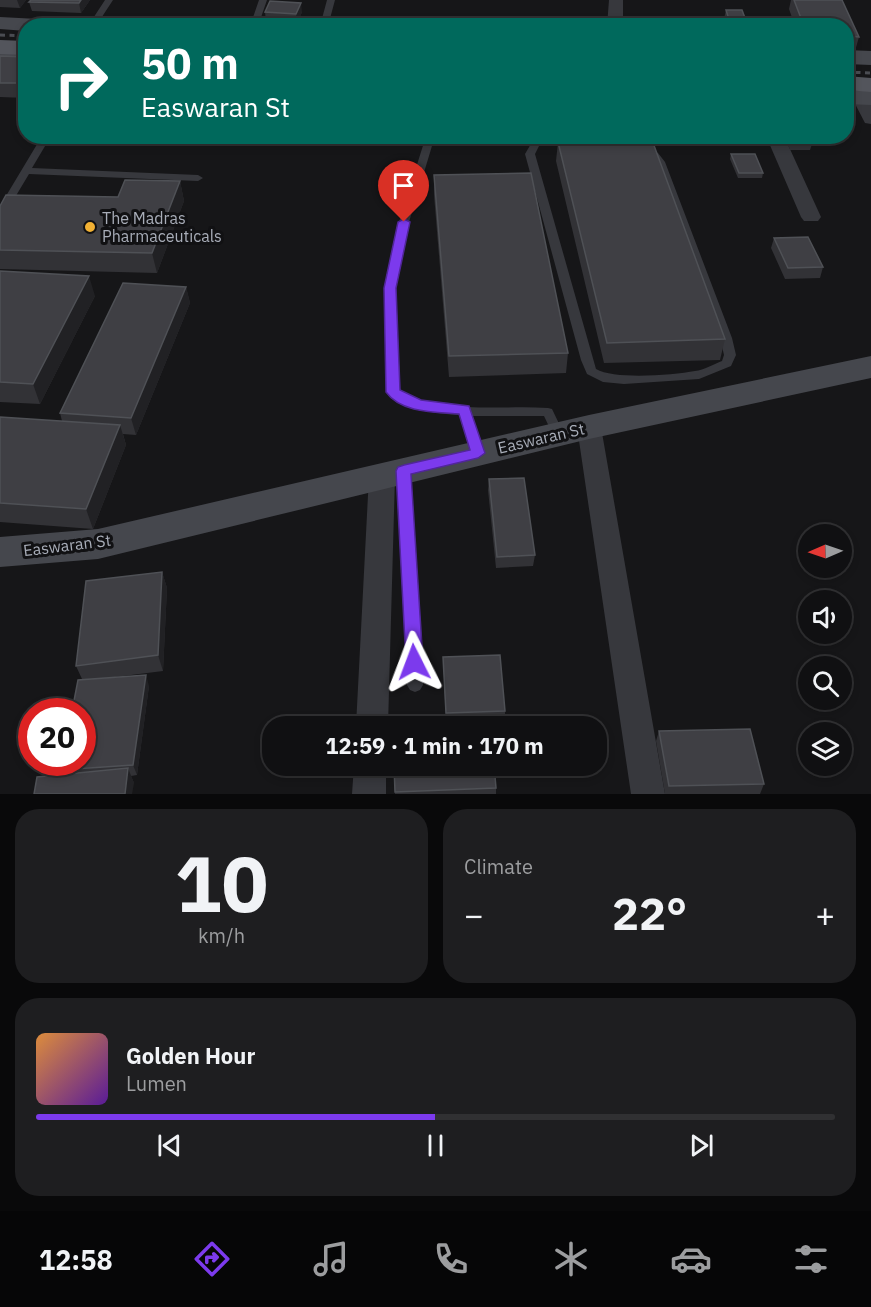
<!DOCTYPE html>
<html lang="en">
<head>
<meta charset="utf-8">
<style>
	:root { --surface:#101012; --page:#1e1e20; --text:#f1f3f6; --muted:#9c9d9f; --line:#303032; --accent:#7c3aed }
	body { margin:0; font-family:"IBM Plex Sans",sans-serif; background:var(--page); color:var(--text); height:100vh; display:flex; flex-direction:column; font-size:22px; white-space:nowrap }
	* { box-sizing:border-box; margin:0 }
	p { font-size:20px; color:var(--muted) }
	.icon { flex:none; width:33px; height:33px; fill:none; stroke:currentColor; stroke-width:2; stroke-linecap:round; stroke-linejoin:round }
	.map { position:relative; height:794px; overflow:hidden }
	.details { display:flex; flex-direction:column; gap:15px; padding:15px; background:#09090a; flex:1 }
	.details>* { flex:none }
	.banner { position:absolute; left:18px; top:18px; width:836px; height:126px; border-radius:24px; box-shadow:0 3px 9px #0003,0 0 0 2px var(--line); background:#00695c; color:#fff; overflow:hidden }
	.needle { width:39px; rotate:268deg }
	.fabs { position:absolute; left:798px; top:524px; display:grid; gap:12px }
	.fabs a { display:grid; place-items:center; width:54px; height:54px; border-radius:50%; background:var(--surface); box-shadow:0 3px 9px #0003,0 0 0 2px var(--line); font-size:30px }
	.speed { position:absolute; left:18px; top:698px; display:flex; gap:12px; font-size:30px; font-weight:700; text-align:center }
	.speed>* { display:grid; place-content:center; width:78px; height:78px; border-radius:50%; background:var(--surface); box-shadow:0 3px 9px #0003,0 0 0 2px var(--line); line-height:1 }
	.speed .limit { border:9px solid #d22; background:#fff; color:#111 }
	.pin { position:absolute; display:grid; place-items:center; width:51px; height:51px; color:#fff; margin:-62px -26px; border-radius:50% 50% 50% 0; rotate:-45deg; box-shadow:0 0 6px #0007 }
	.pin .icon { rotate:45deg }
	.me { position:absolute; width:66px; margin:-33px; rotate:357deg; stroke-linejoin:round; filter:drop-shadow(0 0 4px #0008) }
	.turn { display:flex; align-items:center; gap:21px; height:126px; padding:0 24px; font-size:27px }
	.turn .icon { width:78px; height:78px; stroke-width:2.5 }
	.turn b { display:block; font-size:42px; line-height:51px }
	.big { font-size:45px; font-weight:700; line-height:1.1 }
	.details .card { flex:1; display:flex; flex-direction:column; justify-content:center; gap:9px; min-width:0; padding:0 21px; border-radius:24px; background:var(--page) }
	.details .dial { align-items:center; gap:0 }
	.dial b { font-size:78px; line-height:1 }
	.song { display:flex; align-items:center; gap:18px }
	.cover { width:72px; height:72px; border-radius:9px; background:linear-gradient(135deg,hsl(30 70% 55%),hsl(270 70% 35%)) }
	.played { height:6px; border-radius:3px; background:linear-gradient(90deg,var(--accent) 50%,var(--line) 50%) }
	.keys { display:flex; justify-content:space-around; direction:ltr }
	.heat { display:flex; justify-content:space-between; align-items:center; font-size:33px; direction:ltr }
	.details .tiles { flex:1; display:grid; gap:15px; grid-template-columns:1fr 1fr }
	.card:last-child { grid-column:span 2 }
	.trip { position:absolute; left:262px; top:716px; width:345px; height:60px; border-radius:24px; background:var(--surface); box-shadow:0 3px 9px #0003,0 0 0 2px var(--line); font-weight:700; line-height:60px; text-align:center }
	.tab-bar { display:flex; height:96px; justify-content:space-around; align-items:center; background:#060607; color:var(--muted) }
	.tab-bar .icon { width:42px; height:42px }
	.tab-bar .active { color:var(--accent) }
	.tab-bar b { font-size:27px; color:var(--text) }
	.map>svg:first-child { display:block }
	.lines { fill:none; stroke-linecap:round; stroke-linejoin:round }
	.lane { fill:#37383d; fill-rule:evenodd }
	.street { fill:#37383d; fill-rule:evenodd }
	.secondary { fill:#45474d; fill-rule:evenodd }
	.primary { fill:#53555c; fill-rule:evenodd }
	.rail { stroke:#4a4c52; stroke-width:3; stroke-dasharray:5 4.5; stroke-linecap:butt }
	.wall { fill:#323236 }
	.shaded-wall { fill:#212124 }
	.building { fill:#3f3f44; stroke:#4f5156; stroke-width:1.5 }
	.route { fill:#7c3aed; stroke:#51269a; stroke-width:1.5 }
	.poi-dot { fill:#f2b134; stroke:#111113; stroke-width:2 }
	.labels { text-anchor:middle; stroke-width:6; stroke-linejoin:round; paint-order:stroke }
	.poi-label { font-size:16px; fill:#a8adb8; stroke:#111113; text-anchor:start }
	.street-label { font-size:16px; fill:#a8adb8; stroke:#111113 }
</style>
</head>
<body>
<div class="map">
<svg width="871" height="794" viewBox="0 0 871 794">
	<rect width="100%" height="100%" fill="#161618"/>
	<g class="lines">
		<path class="lane" d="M 105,0 L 113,0 L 96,26 L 88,26 Z
			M 259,0 L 267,0 L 258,26 L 250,26 Z
			M 327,0 L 335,0 L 328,26 L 320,26 Z
			M 42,136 L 51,136 L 32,168 L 198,175 L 203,178 L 198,181 L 29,174 L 5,214 L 0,217 L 0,206 Z
			M 426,136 L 435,136 L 409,222 L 395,288 L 399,390 C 445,415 498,405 548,408 L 552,409 L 564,434 L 562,437 L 554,437 L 544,416 L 472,416 L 484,453 L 482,456 L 474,456 L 472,453 L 460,415 C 437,414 402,410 387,392 L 385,288 L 399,222 Z
			M 541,136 L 552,136 L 539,146 L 535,154 L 596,369 C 615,380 673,375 695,371 C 704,370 714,364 722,361 L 724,355 L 720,338 L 655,162 L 652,157 L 642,152 L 647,149 L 658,153 L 665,162 L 732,338 L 736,355 L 731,366 L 699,379 L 624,384 L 603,382 L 587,374 L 581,360 L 525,154 L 532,142 Z
			M 573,136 L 584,136 L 602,148 L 600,150 L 594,150 Z
			M 404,466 L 409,468 L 410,471 L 423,685 L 420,690 L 415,692 L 410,690 L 407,685 L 398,471 L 399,468 Z"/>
		<path class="street" d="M 609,0 L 623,0 L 623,26 L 607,26 Z
			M 861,93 L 867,94 L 871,101 L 871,124 L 865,123 L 852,98 L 855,94 Z
			M 766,136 L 784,136 L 821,217 L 818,221 L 804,221 L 801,217 Z
			M 589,418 L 598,421 L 601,427 L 665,794 L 631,794 L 577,427 L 580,421 Z
			M 382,466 L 391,469 L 395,476 L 388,726 L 356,726 L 369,476 L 373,469 Z
			M 354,765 L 386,765 L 386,794 L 352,794 Z"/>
		<path class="secondary" d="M 0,17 L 57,20 L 65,21 L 67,26 L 26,26 L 26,31 L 0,29 Z
			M 0,47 L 26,48 L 26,62 L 0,61 Z
			M 846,50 L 871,51 L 871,65 L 846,64 Z
			M 846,90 L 871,91 L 871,105 L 846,104 Z
			M 871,356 L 871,378 L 589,439 L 98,559 L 0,567 L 0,537 L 98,529 L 589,415 Z"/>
		<path class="primary" d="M 0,40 L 26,41 L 26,55 L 0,54 Z
			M 846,76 L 871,78 L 871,92 L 846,90 Z"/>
		<path class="rail" d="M 0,35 L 26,36
			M 846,72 L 871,73"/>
	</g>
	<path class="wall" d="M 0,0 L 26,0 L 20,8 L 0,7 Z
		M 90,0 L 81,13 L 32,11 L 29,2 Z
		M 791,0 L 842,0 L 859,37 L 855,51 L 846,50 L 846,26 L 795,26 L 789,9 Z
		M 726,10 L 748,26 L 726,26 L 724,19 Z
		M 265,12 L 302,12 L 297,23 L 266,22 Z
		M 0,56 L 26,57 L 26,98 L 0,97 Z
		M 785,136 L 808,136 L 812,144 L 810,150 L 790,150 Z
		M 558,142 L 725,339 L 720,360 L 604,363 L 556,161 Z
		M 731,154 L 763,173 L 762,178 L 738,178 L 730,159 Z
		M 434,175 L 568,353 L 566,373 L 449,377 L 434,195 Z
		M 180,181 L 184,201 L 157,273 L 0,269 L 0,206 L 118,197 Z
		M 774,238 L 823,267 L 820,278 L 785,279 L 771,248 Z
		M 0,271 L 95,296 L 40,404 L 0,402 Z
		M 186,287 L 190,303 L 136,435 L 123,434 L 126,445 L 93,529 L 0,522 L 0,417 L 62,421 L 60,413 Z
		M 489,479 L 535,555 L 533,566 L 496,568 L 488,490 Z
		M 162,572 L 167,588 L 163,671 L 107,678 L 149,686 L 137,775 L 131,776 L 134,783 L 63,775 L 60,770 L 82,679 L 76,666 Z
		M 443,657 L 505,711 L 505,721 L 446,724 Z
		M 659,731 L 764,784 L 760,794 L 768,794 L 665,794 L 656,741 Z
		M 394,765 L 496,788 L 496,794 L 395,794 Z"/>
	<path class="shaded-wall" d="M 17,0 L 26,0 L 20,8 Z
		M 81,0 L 90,0 L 81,13 L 79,3 Z
		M 301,3 L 302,12 L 297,23 L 296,14 Z
		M 180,181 L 184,201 L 157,273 L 152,253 Z
		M 89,276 L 95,296 L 40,404 L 33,384 Z
		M 186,287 L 190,303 L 136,435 L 131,418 Z
		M 120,425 L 126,445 L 93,529 L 86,509 Z
		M 162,572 L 167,588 L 163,671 L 158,655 Z
		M 146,675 L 149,686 L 137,775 L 133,765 Z
		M 128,768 L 134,783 L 132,794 L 125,794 Z"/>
	<path class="building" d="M 31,0 L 81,0 L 79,3 L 29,2 Z
		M 794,0 L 842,0 L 859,37 L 846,36 L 846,26 L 804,26 Z
		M 270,1 L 301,3 L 296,14 L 265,12 Z
		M 726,10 L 742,10 L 748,26 L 731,26 Z
		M 0,56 L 26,57 L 26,83 L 0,83 Z
		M 788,136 L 808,136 L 812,144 L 792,144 Z
		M 652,140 L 725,339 L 607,343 L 558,142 Z
		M 731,154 L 755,154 L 763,173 L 739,173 Z
		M 531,173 L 568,353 L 449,356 L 434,175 Z
		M 125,180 L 180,181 L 152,253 L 0,250 L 0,206 L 6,195 L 118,197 Z
		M 808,237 L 823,267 L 788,268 L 774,238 Z
		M 0,271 L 89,276 L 33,384 L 0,382 Z
		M 123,283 L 186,287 L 131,418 L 60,413 Z
		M 0,417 L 120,425 L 86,509 L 0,503 Z
		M 524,478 L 535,555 L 497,557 L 489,479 Z
		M 162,572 L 158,655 L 76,666 L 86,581 Z
		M 500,655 L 505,711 L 446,713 L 443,657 Z
		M 146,675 L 133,765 L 60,770 L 62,762 L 82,762 L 82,711 L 72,711 L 78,680 Z
		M 490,723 L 491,726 L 412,726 Z
		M 750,729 L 764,784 L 669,786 L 659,731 Z
		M 394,765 L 494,765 L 496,788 L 395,792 Z
		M 128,768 L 125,794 L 34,794 L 37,777 Z"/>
	<path class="route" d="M 404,219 L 410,222 L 396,288 L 400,390 L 421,400 L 469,406 L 485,453 L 478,458 L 411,474 L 423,662 L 420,667 L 414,669 L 408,667 L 406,662 L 396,471 L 398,467 L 404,465 L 470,450 L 459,414 C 435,412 401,413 386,392 L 384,288 L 398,222 Z"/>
	<circle class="poi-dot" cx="90" cy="227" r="6"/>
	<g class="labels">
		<g class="poi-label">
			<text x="102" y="224">The Madras<tspan x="102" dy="18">Pharmaceuticals</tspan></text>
		</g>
		<g class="street-label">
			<text transform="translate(541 438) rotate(-13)" y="6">Easwaran St</text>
			<text transform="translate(67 545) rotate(-7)" y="6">Easwaran St</text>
		</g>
	</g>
</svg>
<div class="fabs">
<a><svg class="needle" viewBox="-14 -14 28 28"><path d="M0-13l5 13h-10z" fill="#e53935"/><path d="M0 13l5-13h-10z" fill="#9c9d9f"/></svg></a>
<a><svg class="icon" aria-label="sound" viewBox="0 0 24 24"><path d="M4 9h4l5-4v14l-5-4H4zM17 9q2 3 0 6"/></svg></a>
<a><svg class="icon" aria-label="search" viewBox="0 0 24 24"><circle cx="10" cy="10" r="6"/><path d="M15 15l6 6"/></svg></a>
<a><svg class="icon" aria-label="layers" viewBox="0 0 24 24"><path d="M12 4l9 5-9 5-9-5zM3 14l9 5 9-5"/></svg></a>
</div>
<div class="speed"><div class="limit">20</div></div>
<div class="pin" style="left:404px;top:222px;background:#d93025"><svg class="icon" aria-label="arrive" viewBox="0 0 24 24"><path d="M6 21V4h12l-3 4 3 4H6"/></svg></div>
<svg class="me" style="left:414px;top:662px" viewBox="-20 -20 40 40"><path d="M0-17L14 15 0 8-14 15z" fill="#7c3aed" stroke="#fff" stroke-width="4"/></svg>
<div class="trip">12:59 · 1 min · 170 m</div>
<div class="banner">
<div class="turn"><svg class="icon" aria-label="right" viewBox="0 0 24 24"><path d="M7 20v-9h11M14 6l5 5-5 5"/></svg><div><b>50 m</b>Easwaran St</div></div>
</div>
</div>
<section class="details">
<div class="tiles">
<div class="card dial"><b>10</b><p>km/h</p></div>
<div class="card"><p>Climate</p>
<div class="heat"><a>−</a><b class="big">22°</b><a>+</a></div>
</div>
<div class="card">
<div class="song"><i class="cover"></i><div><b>Golden Hour</b><p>Lumen</p></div></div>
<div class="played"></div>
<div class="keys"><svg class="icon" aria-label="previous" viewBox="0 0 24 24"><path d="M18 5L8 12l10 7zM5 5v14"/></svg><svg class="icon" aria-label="pause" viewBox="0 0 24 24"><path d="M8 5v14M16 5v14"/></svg><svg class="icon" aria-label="next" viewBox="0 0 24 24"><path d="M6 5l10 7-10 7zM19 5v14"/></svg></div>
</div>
</div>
</section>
<nav class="tab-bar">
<b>12:58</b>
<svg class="icon active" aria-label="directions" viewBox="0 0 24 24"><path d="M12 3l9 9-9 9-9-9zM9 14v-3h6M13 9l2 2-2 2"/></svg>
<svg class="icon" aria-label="music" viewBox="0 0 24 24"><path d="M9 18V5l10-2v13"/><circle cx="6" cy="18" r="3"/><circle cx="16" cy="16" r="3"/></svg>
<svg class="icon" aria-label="phone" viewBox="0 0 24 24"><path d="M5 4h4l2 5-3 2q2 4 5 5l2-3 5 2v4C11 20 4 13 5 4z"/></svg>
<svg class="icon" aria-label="climate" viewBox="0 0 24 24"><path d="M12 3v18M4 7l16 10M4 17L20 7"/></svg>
<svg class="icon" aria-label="car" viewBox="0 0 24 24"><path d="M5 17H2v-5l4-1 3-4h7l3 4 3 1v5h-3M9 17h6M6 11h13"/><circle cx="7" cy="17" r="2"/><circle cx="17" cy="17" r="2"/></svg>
<svg class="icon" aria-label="filters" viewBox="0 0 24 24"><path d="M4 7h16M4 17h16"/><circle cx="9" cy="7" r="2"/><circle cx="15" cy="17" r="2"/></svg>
</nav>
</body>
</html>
